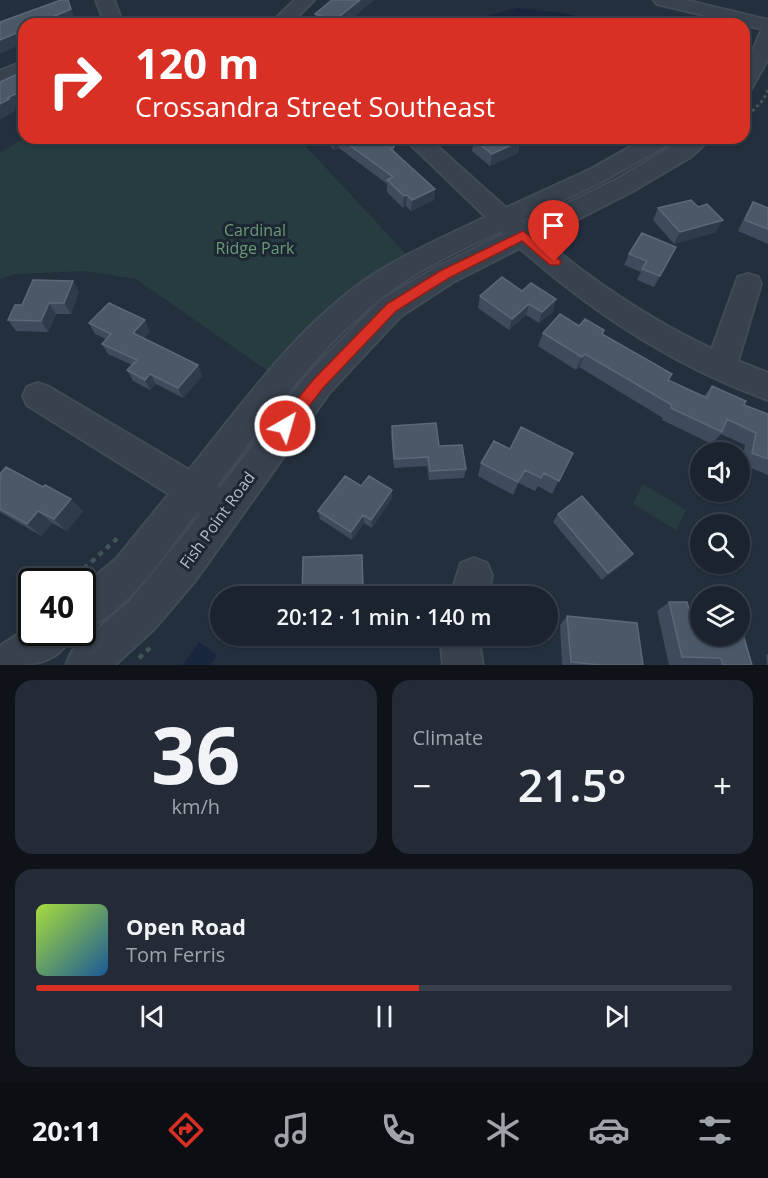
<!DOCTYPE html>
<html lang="en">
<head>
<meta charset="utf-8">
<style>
	:root { --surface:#1b232e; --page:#242b36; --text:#f1f3f6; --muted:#a0a4aa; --line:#39404a; --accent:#d93025 }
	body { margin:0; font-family:"Open Sans",sans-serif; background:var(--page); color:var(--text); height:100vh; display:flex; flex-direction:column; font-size:22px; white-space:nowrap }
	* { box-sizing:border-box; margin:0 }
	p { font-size:20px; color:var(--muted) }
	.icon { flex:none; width:33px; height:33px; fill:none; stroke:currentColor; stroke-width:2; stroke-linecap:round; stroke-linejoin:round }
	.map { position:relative; height:665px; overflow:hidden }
	.drawer { display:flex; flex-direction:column; gap:15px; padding:15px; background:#0f1319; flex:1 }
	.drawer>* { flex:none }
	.top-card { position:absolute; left:18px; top:18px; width:732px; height:126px; border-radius:18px; box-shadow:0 2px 4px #0004,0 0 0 2px var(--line); background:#d93025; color:#fff; overflow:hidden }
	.buttons { position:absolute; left:690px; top:442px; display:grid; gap:12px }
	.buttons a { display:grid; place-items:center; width:60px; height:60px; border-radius:50%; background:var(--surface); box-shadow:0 2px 4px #0004,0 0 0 2px var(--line); font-size:30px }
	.speed { position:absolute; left:18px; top:568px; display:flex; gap:12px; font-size:30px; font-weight:700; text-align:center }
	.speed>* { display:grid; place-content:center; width:78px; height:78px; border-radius:50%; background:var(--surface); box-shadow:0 2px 4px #0004,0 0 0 2px var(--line); line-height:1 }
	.speed .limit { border:3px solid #111; border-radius:9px; background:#fff; color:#111 }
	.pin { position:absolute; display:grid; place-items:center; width:51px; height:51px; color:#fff; margin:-62px -26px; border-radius:50% 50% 50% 0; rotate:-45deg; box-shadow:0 0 6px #0007 }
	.pin .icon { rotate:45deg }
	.me { position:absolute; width:66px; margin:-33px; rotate:38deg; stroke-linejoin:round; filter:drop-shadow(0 0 4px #0008) }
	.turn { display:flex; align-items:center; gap:21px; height:126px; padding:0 18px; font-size:27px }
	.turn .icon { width:78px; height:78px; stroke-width:2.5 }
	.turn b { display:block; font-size:42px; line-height:51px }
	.big { font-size:45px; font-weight:600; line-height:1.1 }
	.drawer .card { flex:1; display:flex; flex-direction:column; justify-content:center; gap:9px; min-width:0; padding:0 21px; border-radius:18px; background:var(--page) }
	.drawer .dial { align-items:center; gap:0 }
	.dial b { font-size:78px; line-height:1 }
	.song { display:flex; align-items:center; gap:18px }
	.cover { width:72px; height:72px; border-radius:9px; background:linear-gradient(135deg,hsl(80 70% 55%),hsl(210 70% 35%)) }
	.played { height:6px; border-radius:3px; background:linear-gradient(90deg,var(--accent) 55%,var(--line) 55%) }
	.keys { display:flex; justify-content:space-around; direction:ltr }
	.heat { display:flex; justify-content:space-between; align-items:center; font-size:33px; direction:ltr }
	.drawer .tiles { flex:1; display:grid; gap:15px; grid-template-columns:1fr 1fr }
	.card:last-child { grid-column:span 2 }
	.trip { position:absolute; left:210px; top:586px; width:348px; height:60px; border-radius:30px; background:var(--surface); box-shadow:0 2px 4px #0004,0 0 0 2px var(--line); font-weight:600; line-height:60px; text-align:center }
	.tab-bar { display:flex; height:96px; justify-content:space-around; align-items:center; background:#0b0e12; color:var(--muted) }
	.tab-bar .icon { width:42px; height:42px }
	.tab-bar .active { color:var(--accent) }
	.tab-bar b { font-size:27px; color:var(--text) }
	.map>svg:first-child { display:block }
	.green { fill:#263c3f }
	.water { fill:#17263c }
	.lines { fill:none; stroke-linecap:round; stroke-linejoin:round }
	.minor-casing { stroke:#414a57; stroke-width:4 }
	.path-far1 { stroke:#3f5557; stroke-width:3; stroke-dasharray:3 3; stroke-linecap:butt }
	.path { stroke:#3f5557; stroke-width:4.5; stroke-dasharray:5 5; stroke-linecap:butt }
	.minor { fill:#38414e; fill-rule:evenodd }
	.wall { fill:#3f4b5c }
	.shaded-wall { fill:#2f3b4b }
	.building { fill:#4b5868; stroke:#5c6777; stroke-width:1.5 }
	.route { fill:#d93025; stroke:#8d1f18; stroke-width:1.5 }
	.labels { text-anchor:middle; stroke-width:6; stroke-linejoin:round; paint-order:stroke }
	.park-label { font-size:16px; fill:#6b9a76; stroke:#1d2633 }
	.street-label { font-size:16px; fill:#b4bcc9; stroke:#1d2633 }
</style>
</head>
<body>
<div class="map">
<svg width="768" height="665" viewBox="0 0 768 665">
	<rect width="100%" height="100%" fill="#242f3e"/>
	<path class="green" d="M 25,138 L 298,138 L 406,254 L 362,284 L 268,371 L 136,279 L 85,271 L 16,274 L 0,279 L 0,153 Z
		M 643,484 L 686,510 L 676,530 L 633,504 Z"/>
	<path class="water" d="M 517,8 L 563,13 L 611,24 L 494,24 L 484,19 L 487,16 Z
		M 199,642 L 217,655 L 210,665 L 183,665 Z"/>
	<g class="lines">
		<defs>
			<path id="minor" d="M 96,0 L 114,0 L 123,24 L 105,24 Z
				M 295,0 L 314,0 L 290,24 L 270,24 Z
				M 654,0 L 685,0 L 768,20 L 768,59 L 751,89 L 744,91 L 744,70 L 762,29 L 657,4 Z
				M 188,19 L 211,20 L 214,24 L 179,24 L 182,20 Z
				M 24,61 L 24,74 L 0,84 L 0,71 Z
				M 404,138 L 428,138 L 506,208 L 591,169 L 646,138 L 673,138 L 670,143 L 607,179 L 521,221 L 525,224 L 617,179 L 686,138 L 711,138 L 692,156 L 633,191 L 541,238 C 594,282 650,320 712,349 L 738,277 L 748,274 L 758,277 L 761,284 L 738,361 L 768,373 L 768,400 C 676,367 593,313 520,248 L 453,282 L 401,316 L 329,393 L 195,581 L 155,628 L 115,665 L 66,665 L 72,651 L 129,602 L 201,514 L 197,512 C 167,551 129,611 82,631 L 82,587 L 116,559 L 169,494 L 27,405 L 23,396 L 27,387 L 38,383 L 49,387 L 189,470 C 245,401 302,319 379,271 C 413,250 450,234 486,217 ZM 501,231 L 504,234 L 435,268 L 381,300 L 307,375 L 220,488 L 217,486 C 271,415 322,340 396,287 C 428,264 466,248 501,231 Z
				M 474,558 L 487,563 L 492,576 L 488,597 L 450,597 L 461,563 Z
				M 32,625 L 32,633 L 73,633 C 59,665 32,665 0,665 L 0,646 Z
				M 440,636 L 478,636 L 483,665 L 443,665 Z"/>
		</defs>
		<use href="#minor" class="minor-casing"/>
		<path class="path-far1" d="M 744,120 L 764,99 L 768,89
			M 717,145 L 726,138"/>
		<path class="path" d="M 69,582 L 120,536
			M 139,658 L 151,647"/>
		<use href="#minor" class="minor"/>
	</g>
	<path class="wall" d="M 374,0 L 345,24 L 316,24 L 315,14 Z
		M 321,138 L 381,138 L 394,147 L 394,152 L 435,189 L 434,200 L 411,211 L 406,206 L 403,208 L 387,192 L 387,184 L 339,148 L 334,150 Z
		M 474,140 L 520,141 L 518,153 L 490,166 L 472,151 Z
		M 753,202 L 768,208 L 768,244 L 738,231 L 746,214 Z
		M 658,208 L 716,232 L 674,244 L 653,220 Z
		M 676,247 L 654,287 L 637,280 L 641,272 L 624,265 L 629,254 Z
		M 502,277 L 553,311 L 539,323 L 526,315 L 509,330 L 478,308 L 480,296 Z
		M 79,292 L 71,314 L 56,314 L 48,332 L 16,331 L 8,320 L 22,305 Z
		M 89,323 L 150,331 L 144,338 L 198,365 L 202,376 L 183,398 L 156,384 L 150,390 L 133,381 L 127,370 L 132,365 L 108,354 L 102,344 L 106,339 L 95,334 Z
		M 579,326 L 604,330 L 603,334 L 668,380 L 704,396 L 712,386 L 744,405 L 768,414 L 768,475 L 741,464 L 745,445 L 721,434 L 712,444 L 662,420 L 663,418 L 579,367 L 576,370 L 538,346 L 543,333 Z
		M 392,426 L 439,446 L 466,469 L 464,478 L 429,480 L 427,466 L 394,468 L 391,436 Z
		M 510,449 L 573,453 L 552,494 L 538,486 L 535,491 L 519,483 L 513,495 L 478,476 L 481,463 Z
		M 0,474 L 43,487 L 71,499 L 83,511 L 67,531 L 52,523 L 41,536 L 0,512 Z
		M 361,486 L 392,490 L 392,498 L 372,528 L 364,523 L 352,540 L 320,519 L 318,511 Z
		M 558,514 L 633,554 L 626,562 L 602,580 L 553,522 Z
		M 362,555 L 364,597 L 302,597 Z
		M 669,602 L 690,613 L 752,665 L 669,665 L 657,611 Z
		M 567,616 L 643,665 L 562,665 L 560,625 Z
		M 768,654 L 768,665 L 767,665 L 766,655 Z"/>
	<path class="shaded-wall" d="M 360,0 L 374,0 L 345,24 L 335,24 L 335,20 Z
		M 71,9 L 76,20 L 67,24 L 36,24 Z
		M 24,30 L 24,43 L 0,54 L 0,40 Z
		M 24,90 L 24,105 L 14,109 L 15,111 L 0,120 L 0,104 L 7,98 Z
		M 333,138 L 338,138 L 339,148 L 334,150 Z
		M 520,141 L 518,153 L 490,166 L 492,154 Z
		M 435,189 L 434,200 L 411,211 L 412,200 Z
		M 407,195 L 406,206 L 403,208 L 404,196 Z
		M 723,220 L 716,232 L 674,244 L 680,232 Z
		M 73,281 L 79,292 L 71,314 L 64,303 Z
		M 556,299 L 553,311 L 539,323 L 542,312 Z
		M 49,303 L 56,314 L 48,332 L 41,321 Z
		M 529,304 L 526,315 L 509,330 L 512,319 Z
		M 145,320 L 150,331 L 139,344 L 133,333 Z
		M 585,354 L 579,367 L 576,370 L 582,357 Z
		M 198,365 L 202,376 L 183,398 L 178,388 Z
		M 150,374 L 156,384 L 150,390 L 145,380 Z
		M 525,470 L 519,483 L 513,495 L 518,482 Z
		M 392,490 L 392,498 L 372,528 L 371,520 Z
		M 71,499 L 83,511 L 67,531 L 54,519 Z
		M 38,511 L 52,523 L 41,536 L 27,524 Z
		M 363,515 L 364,523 L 352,540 L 351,532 Z
		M 633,554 L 626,562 L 602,580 L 608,573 Z"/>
	<path class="building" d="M 61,0 L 68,0 L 71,9 L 36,24 L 24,24 L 24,30 L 0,40 L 0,22 Z
		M 332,0 L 360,0 L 335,20 L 315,14 Z
		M 24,71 L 24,90 L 7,98 L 9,99 L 0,104 L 0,82 Z
		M 340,138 L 381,138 L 394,147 L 391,149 L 435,189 L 412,200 L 407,195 L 404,196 L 387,180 L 393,177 Z
		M 477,138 L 516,138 L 520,141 L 492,154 L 474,140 Z
		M 691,200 L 698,207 L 707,204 L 723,220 L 680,232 L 658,208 Z
		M 753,202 L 768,208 L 768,229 L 745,220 Z
		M 642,233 L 676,247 L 660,276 L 642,269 L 647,261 L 629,254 Z
		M 502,277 L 522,291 L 531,283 L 556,299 L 542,312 L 529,304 L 512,319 L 480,296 Z
		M 33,280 L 73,281 L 64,303 L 49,303 L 41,321 L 8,320 L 15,305 L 22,305 Z
		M 109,303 L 145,320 L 133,333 L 198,365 L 178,388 L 150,374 L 145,380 L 127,370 L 137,360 L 102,344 L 111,334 L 89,323 Z
		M 560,314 L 579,326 L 585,319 L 604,330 L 602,334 L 672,374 L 668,380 L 707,398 L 712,386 L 746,401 L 744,405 L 768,414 L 768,459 L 752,453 L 756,433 L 727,419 L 722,432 L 671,408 L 672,405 L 585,354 L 582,357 L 543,333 Z
		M 436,423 L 439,446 L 462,445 L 466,469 L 430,471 L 428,457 L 394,459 L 392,426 Z
		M 521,427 L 573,453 L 559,481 L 544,473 L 541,478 L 525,470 L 518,482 L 481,463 L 494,441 L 510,449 Z
		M 6,467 L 43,487 L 45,485 L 71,499 L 54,519 L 38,511 L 27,524 L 0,509 L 0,474 Z
		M 345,476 L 361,486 L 369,476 L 392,490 L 371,520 L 363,515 L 351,532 L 318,511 Z
		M 582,496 L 633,554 L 608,573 L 558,514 Z
		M 362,555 L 363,588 L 343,589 L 343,597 L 302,597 L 303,557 Z
		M 669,602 L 687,602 L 690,613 L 700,613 L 700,636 L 740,636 L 740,624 L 752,665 L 723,665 L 721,658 L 682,657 Z
		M 567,616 L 637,623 L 643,665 L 601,665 L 571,662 Z"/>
	<path class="route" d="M 523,231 L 559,259 L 561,262 L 559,265 L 550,265 L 522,241 L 449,278 L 396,311 L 323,388 L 290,431 L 285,433 L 279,431 L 277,426 L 279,422 L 313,380 L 387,304 L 440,271 Z"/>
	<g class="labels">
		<g class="park-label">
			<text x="255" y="236">Cardinal<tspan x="255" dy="18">Ridge Park</tspan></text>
		</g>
		<g class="street-label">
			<text transform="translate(217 520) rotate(-54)" y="6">Fish Point Road</text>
		</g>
	</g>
</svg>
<div class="buttons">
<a><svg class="icon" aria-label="sound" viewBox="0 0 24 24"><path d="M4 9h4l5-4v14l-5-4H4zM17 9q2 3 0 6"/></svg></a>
<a><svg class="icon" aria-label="search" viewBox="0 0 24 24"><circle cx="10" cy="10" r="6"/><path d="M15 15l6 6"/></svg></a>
<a><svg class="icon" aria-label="layers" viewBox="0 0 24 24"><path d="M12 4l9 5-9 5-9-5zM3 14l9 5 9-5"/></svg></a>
</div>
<div class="speed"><div class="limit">40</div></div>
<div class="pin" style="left:554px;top:262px;background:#d93025"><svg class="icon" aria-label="arrive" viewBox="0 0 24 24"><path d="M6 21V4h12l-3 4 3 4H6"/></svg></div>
<svg class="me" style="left:285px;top:426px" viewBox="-20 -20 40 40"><circle r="17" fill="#d93025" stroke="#fff" stroke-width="3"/><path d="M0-11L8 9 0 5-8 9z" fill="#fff"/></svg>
<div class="trip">20:12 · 1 min · 140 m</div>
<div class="top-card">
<div class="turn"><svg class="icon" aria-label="right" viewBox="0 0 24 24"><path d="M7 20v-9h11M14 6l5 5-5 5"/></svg><div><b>120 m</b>Crossandra Street Southeast</div></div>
</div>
</div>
<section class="drawer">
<div class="tiles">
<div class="card dial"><b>36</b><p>km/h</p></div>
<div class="card"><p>Climate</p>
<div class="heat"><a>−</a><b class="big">21.5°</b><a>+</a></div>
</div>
<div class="card">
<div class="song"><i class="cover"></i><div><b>Open Road</b><p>Tom Ferris</p></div></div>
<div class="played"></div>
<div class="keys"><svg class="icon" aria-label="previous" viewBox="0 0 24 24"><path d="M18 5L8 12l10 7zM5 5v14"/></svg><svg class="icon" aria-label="pause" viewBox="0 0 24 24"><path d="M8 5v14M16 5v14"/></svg><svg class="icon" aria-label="next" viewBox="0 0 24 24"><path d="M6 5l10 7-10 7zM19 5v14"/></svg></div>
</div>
</div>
</section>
<nav class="tab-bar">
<b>20:11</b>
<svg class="icon active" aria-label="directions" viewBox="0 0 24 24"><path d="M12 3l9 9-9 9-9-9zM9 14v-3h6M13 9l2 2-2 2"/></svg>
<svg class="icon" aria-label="music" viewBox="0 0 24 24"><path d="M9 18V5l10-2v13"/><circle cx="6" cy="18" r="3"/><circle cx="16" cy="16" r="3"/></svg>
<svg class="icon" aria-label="phone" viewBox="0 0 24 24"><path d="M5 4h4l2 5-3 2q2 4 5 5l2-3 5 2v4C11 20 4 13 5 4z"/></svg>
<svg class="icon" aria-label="climate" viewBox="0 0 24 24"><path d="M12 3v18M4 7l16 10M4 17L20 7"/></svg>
<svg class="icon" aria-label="car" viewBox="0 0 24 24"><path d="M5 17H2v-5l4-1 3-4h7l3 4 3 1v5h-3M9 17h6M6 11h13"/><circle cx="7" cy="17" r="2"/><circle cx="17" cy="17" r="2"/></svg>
<svg class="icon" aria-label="filters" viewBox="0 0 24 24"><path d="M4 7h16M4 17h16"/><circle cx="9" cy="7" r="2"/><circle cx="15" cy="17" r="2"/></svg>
</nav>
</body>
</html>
